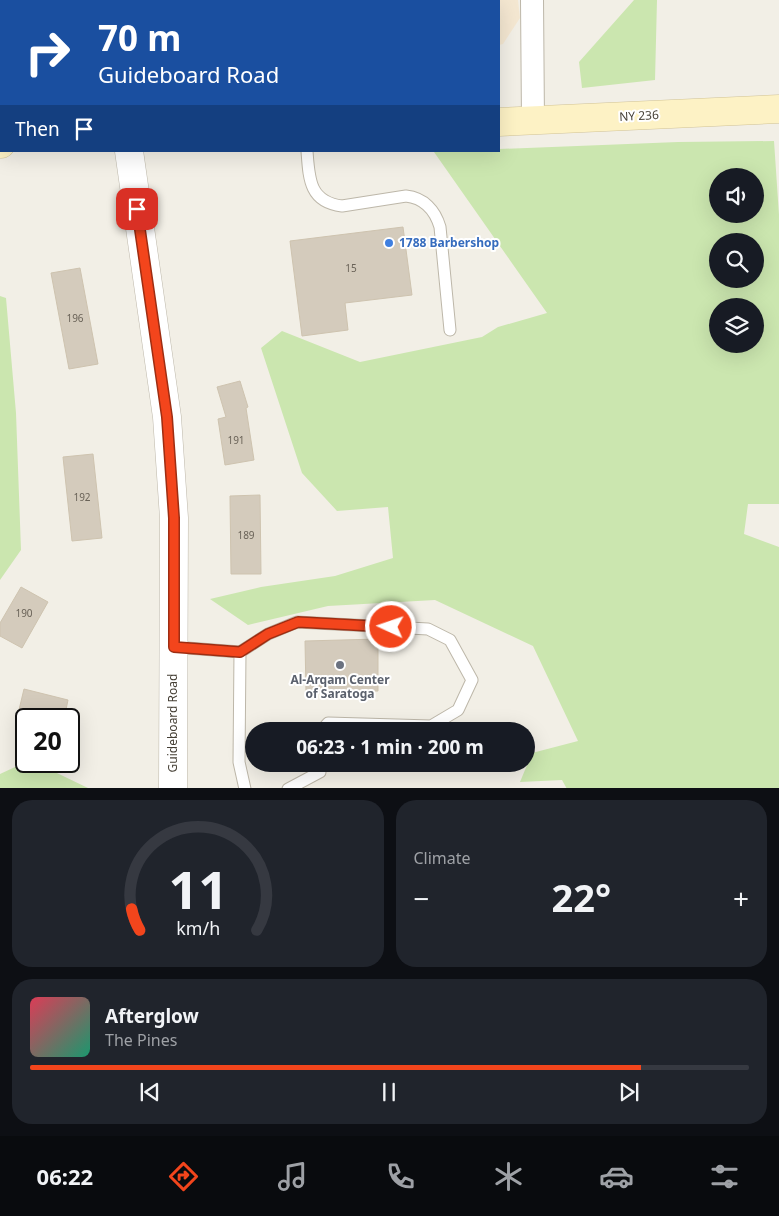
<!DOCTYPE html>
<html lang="en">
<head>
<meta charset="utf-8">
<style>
	:root { --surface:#171b24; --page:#20242c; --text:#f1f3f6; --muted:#9ea1a6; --line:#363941; --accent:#f3451c }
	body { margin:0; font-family:"Noto Sans",sans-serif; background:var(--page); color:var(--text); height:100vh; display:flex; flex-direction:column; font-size:19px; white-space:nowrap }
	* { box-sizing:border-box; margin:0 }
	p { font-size:16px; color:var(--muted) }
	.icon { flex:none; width:28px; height:28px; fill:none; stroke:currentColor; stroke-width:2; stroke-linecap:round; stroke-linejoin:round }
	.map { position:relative; height:788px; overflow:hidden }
	.details { display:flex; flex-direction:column; gap:12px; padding:12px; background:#0d0f14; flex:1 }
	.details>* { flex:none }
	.guide { position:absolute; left:0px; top:0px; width:500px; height:152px; box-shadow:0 5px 20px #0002; background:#1a4fa0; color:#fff; overflow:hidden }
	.controls { position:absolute; left:709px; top:168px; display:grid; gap:10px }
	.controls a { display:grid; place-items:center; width:55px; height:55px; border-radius:50%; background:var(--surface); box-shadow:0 5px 20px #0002; font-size:25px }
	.speed { position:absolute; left:15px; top:708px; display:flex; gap:10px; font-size:25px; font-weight:700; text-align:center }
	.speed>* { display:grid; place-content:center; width:65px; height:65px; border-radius:50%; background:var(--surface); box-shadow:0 5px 20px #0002; line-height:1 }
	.speed .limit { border:2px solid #111; border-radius:8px; background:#fff; color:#111 }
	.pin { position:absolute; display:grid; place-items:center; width:42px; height:42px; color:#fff; margin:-21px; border-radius:10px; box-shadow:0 2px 8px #0006 }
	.me { position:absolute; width:55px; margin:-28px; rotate:273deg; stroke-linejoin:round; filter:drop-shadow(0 0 4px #0008) }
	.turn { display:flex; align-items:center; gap:18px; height:105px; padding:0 15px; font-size:22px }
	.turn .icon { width:65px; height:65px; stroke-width:2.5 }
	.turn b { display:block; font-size:35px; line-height:42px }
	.then { display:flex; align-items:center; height:48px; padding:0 15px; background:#0003; gap:10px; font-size:19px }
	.big { font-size:38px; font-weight:700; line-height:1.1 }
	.details .tile { flex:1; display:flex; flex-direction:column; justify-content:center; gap:8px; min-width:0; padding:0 18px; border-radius:20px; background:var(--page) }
	.details .dial { align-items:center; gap:0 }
	.dial svg { height:130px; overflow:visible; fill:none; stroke:var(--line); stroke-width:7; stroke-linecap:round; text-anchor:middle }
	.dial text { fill:var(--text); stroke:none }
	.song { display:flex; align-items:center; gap:15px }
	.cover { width:60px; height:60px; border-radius:8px; background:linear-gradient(135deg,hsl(350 70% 55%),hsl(160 70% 35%)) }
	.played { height:5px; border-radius:2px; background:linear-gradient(90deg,var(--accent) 85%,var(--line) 85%) }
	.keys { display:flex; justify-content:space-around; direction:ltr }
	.heat { display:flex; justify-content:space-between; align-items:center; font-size:28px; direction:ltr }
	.details .tiles { flex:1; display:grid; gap:12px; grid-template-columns:1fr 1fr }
	.tile:last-child { grid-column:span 2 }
	.trip { position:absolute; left:245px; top:722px; width:290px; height:50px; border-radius:25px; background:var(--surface); box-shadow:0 5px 20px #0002; font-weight:700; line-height:50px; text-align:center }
	.tab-bar { display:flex; height:80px; justify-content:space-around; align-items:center; background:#090b0e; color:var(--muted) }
	.tab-bar .icon { width:35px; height:35px }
	.tab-bar .on { color:var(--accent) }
	.tab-bar b { font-size:22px; color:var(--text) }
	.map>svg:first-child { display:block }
	.commercial { fill:#f4e7d1 }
	.green { fill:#cbe6af; fill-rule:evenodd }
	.building { fill:#d4cbbc; stroke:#cec3af }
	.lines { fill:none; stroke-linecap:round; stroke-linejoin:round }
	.service-casing { stroke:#bdb7a9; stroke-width:13 }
	.minor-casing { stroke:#bdb7a9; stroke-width:24 }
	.tertiary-casing { stroke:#bdb7a9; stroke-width:29 }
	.secondary-casing { stroke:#d1c397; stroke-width:29 }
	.service { stroke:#fff; stroke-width:11 }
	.minor { stroke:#fff; stroke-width:22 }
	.tertiary { stroke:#fff; stroke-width:28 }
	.secondary { stroke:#fdf2c5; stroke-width:28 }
	.route-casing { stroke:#9e2d12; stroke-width:12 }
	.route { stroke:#f3451c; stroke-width:9 }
	.shop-dot { fill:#3f7fe0; stroke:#fff; stroke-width:2 }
	.worship-dot { fill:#6b7280; stroke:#fff; stroke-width:2 }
	.labels { text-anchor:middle; stroke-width:4; stroke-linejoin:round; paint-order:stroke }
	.number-label { font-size:10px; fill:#696257 }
	.street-label { font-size:12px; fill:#453f35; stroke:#fff }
	.shop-label { font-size:12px; font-weight:bold; fill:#366cbe; stroke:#fff; text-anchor:start }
	.worship-label { font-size:12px; font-weight:bold; fill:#5b616d; stroke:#fff }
</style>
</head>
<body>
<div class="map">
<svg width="779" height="789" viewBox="0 0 779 789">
	<rect width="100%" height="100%" fill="#f2efe6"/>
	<path class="commercial" d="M 147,0 L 518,0 L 520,18 L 503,44 L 499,45 L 499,1 Z"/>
	<path class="green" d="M 634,0 L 657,0 L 655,80 L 582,88 L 579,62 Z
		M 774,141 L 779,215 L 779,504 L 748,504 L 744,534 L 779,547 L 779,788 L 567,789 L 562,780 L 520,782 L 532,753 L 578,741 L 533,646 L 435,600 L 328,606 L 248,625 L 210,599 L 261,587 L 335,576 L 393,558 L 388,507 L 337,511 L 302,473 L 261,348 L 282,331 L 360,362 L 482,337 L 498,327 L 547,313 L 434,152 L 499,151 L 499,149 L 678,142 ZM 718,176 L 755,176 L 755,214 L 718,214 ZM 718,241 L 755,241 L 755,279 L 718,279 ZM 718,306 L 755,306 L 755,344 L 718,344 Z
		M 0,296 L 6,298 L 16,413 L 21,550 L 0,580 Z
		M 28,761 L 32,761 L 88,788 L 0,788 L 0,774 Z"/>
	<path class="building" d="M 403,227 L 412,295 L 345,303 L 348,330 L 302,336 L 290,241 Z
		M 80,268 L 98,364 L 69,369 L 51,273 Z
		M 240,381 L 248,407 L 246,408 L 254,460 L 225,465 L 218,419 L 226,417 L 217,387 Z
		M 93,454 L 102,538 L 72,541 L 63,457 Z
		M 260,495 L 261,574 L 231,574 L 230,496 Z
		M 21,587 L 48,602 L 22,648 L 0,636 L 0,623 Z
		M 378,639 L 378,691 L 306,692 L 305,641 Z
		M 24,689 L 68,700 L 64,719 L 36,719 L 18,714 Z"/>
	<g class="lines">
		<defs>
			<path id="service" d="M 4,0 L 4,1
				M 178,0 L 178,1
				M 296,0 L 296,1
				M 23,1 L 24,0
				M 0,10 L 1,10
				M 307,151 C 309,178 309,202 342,206 L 406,196 C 424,198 435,210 440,227 L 450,330
				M 174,647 L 240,652 L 268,634 L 297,622 L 428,629 L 450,640 L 472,680 L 458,710 L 431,726 L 328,723 L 321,731
				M 240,652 L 239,762 L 245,789
				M 288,789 L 320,772 L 320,764"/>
			<path id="minor" d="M 532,0 L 533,121"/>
			<path id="tertiary" d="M 111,0 L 111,1
				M 129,151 L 167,417 L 174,518 L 173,789"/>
			<path id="secondary" d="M 499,122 L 779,109
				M 0,144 L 1,144"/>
		</defs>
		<use href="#service" class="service-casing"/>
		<use href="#minor" class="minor-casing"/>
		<use href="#tertiary" class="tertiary-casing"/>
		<use href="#secondary" class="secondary-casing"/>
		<use href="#service" class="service"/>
		<use href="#minor" class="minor"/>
		<use href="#tertiary" class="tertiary"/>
		<use href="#secondary" class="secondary"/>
	</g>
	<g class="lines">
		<defs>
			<path id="route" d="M 137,209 L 167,417 L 174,518 L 174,647 L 240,652 L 268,634 L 298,622 L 391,627"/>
		</defs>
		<use href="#route" class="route-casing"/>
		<use href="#route" class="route"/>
	</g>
	<circle class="shop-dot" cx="389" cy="243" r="5"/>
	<circle class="worship-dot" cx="340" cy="665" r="5"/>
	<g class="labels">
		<g class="number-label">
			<text x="351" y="272">15</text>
			<text x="75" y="322">196</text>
			<text x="236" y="444">191</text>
			<text x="82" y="501">192</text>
			<text x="246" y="539">189</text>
			<text x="24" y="617">190</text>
		</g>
		<g class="street-label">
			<text transform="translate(639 116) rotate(-3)" y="4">NY 236</text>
			<text transform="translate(173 723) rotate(-90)" y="4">Guideboard Road</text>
		</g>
		<g class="shop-label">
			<text x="399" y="247">1788 Barbershop</text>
		</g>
		<g class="worship-label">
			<text x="340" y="684">Al-Arqam Center<tspan x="340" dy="14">of Saratoga</tspan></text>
		</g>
	</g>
</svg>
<div class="controls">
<a><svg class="icon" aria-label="sound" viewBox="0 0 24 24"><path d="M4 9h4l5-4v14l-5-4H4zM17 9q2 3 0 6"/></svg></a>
<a><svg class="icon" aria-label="search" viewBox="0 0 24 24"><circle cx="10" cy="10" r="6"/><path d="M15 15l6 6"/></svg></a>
<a><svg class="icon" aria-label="layers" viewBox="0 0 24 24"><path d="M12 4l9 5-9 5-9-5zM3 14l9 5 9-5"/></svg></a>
</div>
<div class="speed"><div class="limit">20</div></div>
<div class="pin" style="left:137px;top:209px;background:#d93025"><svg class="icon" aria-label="arrive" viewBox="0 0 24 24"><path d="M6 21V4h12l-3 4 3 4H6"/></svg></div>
<svg class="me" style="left:391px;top:627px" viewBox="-20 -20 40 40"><circle r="17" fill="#f3451c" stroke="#fff" stroke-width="3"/><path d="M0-11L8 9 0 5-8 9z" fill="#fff"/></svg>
<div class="trip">06:23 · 1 min · 200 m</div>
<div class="guide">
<div class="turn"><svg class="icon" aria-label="right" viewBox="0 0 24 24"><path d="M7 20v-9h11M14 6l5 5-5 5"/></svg><div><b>70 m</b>Guideboard Road</div></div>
<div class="then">Then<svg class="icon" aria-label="arrive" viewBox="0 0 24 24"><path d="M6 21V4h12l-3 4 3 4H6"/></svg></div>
</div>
</div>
<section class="details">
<div class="tiles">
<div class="tile dial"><svg viewBox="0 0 100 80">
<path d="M14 69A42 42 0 1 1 86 69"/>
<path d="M14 69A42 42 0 0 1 9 56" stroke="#f3451c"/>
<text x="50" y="56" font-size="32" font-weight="700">11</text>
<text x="50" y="72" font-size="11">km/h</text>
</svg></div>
<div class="tile"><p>Climate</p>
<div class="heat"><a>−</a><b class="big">22°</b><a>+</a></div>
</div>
<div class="tile">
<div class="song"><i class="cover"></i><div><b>Afterglow</b><p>The Pines</p></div></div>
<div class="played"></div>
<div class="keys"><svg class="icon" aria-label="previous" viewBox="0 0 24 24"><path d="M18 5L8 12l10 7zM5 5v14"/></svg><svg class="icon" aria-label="pause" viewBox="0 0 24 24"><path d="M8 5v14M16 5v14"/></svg><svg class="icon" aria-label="next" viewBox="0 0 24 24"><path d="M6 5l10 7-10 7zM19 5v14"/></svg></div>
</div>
</div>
</section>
<nav class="tab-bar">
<b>06:22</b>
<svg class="icon on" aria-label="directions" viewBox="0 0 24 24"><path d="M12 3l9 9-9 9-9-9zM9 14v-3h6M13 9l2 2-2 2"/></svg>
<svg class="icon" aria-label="music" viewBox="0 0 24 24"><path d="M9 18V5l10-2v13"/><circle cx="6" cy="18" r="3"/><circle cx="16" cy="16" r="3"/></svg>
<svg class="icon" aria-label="phone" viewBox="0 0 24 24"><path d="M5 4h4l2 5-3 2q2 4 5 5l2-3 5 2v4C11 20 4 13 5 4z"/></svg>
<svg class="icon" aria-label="climate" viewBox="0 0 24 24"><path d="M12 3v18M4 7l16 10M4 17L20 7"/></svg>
<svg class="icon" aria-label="car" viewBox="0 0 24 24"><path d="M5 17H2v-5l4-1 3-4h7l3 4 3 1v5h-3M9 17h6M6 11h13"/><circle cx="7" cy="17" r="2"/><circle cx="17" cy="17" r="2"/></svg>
<svg class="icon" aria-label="filters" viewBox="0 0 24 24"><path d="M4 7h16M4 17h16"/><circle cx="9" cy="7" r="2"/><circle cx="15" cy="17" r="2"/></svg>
</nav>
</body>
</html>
